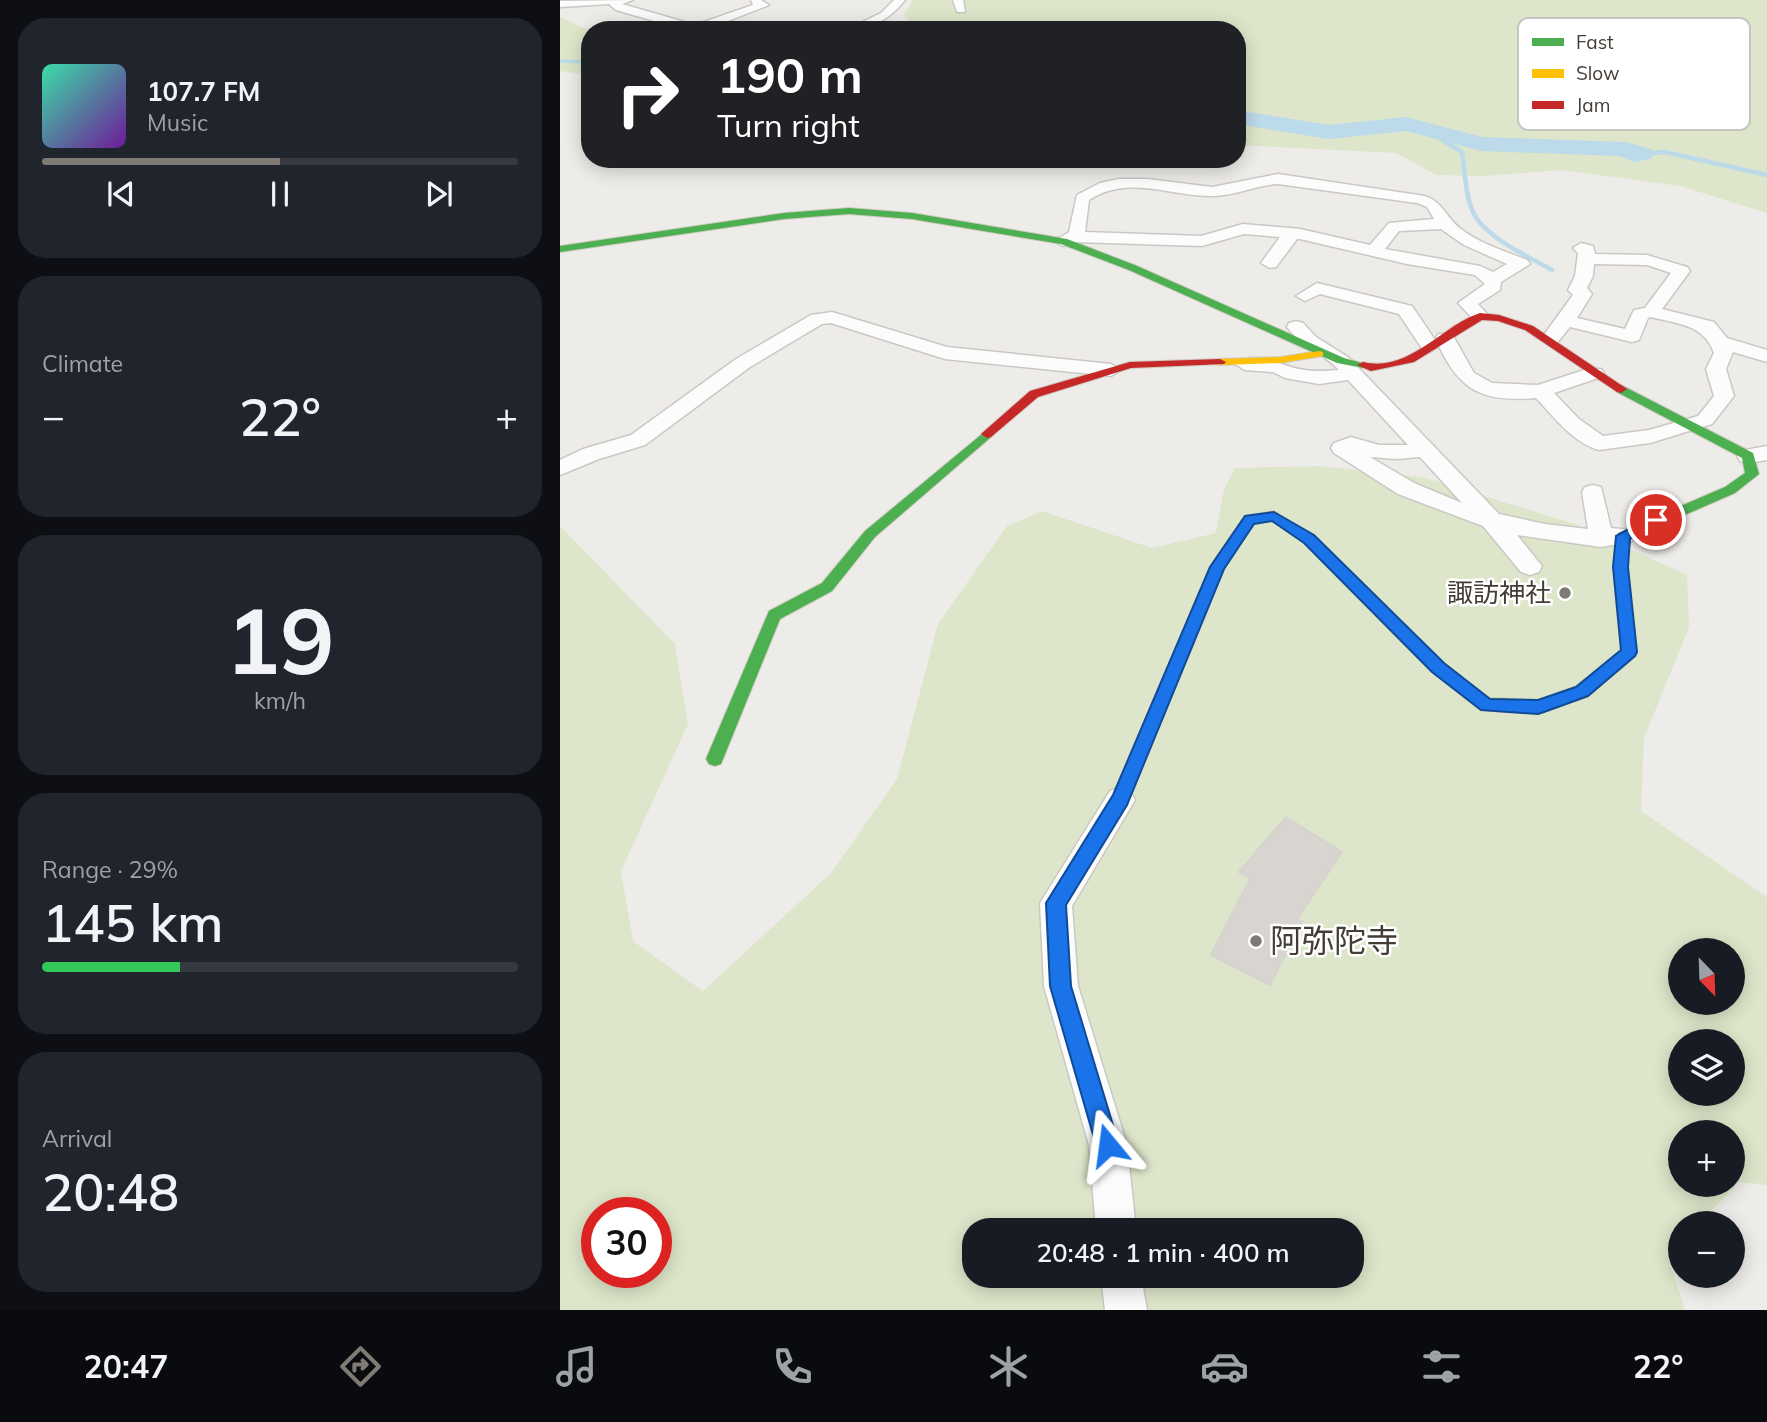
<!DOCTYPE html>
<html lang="en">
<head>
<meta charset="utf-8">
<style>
	:root { --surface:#171b24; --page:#20242c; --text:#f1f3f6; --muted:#9ea1a6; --line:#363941; --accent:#7f7a74 }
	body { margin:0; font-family:Mulish,"Noto Sans JP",sans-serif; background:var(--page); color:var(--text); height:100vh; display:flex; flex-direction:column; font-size:26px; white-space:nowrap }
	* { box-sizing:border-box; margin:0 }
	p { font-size:23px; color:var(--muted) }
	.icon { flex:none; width:38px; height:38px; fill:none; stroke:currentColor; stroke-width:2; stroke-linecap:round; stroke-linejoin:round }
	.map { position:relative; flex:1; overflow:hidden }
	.side { display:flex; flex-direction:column; gap:18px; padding:18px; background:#0d0f14; width:560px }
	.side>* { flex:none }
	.banner { position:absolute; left:21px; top:21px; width:665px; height:147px; border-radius:28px; box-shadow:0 4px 18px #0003; background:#202124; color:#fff; overflow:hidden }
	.needle { width:46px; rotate:157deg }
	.tools { position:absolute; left:1108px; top:938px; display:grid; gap:14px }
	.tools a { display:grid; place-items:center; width:77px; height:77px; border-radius:50%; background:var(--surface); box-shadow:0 4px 18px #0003; font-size:35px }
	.speed { position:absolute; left:21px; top:1197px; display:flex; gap:14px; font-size:35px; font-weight:700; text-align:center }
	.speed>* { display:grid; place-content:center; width:91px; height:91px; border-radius:50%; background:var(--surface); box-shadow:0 4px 18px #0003; line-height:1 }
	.speed .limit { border:10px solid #d22; background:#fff; color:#111 }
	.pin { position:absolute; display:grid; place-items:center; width:60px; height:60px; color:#fff; margin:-30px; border:4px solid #fff; border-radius:50%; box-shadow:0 2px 7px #0007 }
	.me { position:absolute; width:77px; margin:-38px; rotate:344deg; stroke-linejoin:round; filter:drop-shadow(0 0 5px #0008) }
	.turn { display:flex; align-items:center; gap:24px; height:147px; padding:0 21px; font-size:32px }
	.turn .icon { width:91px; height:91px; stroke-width:2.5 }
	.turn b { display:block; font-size:49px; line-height:60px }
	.big { font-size:52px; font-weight:600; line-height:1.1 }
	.side .card { flex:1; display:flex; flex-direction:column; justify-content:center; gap:10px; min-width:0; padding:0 24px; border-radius:28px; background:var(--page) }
	.side .dial { align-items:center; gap:0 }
	.dial b { font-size:91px; line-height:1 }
	.song { display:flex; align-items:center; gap:21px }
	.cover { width:84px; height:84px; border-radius:10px; background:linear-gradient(135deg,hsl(160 70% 55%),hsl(280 70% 35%)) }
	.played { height:7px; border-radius:4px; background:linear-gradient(90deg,var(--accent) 50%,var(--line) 50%) }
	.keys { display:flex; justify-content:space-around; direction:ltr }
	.heat { display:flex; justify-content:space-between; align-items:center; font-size:38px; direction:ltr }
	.charge { height:10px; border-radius:5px; background:linear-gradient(90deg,#34c759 29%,var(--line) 0) }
	.trip { position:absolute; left:402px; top:1218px; width:402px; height:70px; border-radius:28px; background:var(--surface); box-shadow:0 4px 18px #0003; font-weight:600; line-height:70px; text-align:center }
	.menu { display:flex; height:112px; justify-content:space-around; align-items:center; background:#090b0e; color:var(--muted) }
	.menu .icon { width:49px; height:49px }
	.menu .active { color:var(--accent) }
	.menu b { font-size:32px; color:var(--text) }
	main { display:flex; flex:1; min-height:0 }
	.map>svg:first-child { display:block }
	.green { fill:#dde6ca; fill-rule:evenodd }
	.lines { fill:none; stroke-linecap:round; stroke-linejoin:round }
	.stream-far1 { stroke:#bcdae9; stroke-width:3.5 }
	.stream { stroke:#bcdae9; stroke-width:4.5 }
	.river { fill:#bcdae9; fill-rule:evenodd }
	.building { fill:#d8d5d1; stroke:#d6d3ce; stroke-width:2 }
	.street-casing { stroke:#cbc8c4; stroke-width:3 }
	.fast-casing { stroke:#cfcbc2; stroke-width:2 }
	.slow-casing { stroke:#cfcbc2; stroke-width:2 }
	.jam-casing { stroke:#cfcbc2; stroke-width:2 }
	.street { fill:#fcfcfc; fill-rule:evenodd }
	.fast { fill:#4caf50; fill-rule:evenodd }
	.slow { fill:#ffc107; fill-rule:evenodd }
	.jam { fill:#c62828; fill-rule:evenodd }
	.route { fill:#1a73e8; stroke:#114b97; stroke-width:2 }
	.poi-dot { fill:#7f7a74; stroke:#fff; stroke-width:2.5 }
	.labels { text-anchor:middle; stroke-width:5; stroke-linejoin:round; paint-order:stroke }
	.poi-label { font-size:26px; fill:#433d35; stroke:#fff; text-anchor:end }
	.near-poi-label { font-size:32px; fill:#433d35; stroke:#fff; text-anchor:start }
	.key { fill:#fff; stroke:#c7c5c2; stroke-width:2 }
	.key-label { font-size:19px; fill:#433d35 }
</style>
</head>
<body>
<main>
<section class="side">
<div class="card">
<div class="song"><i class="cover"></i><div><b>107.7 FM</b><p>Music</p></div></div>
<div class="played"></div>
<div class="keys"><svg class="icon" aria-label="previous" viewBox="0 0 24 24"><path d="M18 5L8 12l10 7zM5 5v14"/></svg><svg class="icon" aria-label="pause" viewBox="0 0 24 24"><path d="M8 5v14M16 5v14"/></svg><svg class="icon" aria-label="next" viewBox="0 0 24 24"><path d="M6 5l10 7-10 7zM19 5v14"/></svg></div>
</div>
<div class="card"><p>Climate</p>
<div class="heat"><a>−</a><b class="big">22°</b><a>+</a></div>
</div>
<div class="card dial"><b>19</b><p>km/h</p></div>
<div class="card"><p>Range · 29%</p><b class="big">145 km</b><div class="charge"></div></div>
<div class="card"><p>Arrival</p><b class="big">20:48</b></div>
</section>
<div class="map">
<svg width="1207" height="1310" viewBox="0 0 1207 1310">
	<rect width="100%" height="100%" fill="#eeece8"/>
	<path class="green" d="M 353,0 L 1207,0 L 1207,213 L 1120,186 L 1001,170 L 924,176 L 876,175 L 837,153 L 677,145 L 677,30 L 359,30 L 344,15 Z
		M 0,17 L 30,31 L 30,75 L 0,71 Z
		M 759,466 L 862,477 L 1015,524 L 1127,575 L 1129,627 L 1084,738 L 1081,811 L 1207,897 L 1207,1185 L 1179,1182 L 1140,1223 L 1120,1223 L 1120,1244 L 1108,1257 L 1125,1310 L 0,1310 L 0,526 L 115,644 L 128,724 L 61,871 L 73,941 L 143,991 L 271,873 L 337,779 L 378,624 L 447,526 L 482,511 L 592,548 L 656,533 L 664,489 L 675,468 ZM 1120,950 L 1172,950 L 1172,1003 L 1120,1003 ZM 1120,1041 L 1172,1041 L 1172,1094 L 1120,1094 ZM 1120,1132 L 1172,1132 L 1172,1185 L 1120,1185 ZM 37,1213 L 96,1213 L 96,1272 L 37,1272 ZM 415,1230 L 793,1230 L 793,1276 L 415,1276 Z"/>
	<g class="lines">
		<path class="stream-far1" d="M 0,61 L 30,62
			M 864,129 L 887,143"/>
		<path class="stream" d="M 884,141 L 902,152 C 905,170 905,195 913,212 C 924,237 969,257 992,270
			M 1082,154 L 1105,152 L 1207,175"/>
		<path class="river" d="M 677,110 L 769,125 L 846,117 L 922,137 L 1065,142 L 1091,149 L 1094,154 L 1091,159 L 1074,162 L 1059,156 L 921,151 L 846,131 L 769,139 L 677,124 Z"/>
	</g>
	<path class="building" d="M 726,817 L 782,852 L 737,919 L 742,922 L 710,985 L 651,955 L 690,879 L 679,872 Z"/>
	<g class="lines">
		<defs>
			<path id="street" d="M 73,0 L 62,4 L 135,25 L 193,5 L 191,0 L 201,0 L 209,5 L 145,30 L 125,30 L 56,10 L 49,4 L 0,7 L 0,1 Z
				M 334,0 L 345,0 C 330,19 311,30 286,30 L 321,13 Z
				M 393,0 L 403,0 L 405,12 L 397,12 Z
				M 718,174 L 865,196 C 883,202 886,218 901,229 C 920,244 945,251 967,260 L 970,264 L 941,282 L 940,290 L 918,304 L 929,316 L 920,321 L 914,320 L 898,303 L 925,284 L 915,275 L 847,264 L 740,239 L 737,239 L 716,267 L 710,268 L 701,263 L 720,237 L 684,234 L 642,246 L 514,242 L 503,246 L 495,241 L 509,232 L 517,195 L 540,183 L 559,179 L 588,179 L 652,187 ZM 718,184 L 857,203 L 867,207 L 874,219 L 829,223 L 810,245 L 740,229 L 683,224 L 641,236 L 525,232 L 529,200 C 569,174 611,197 653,196 C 675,196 696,185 718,184 ZM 881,229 L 904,245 L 947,264 L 933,272 L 920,266 L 825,249 L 839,231 Z
				M 1021,243 L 1033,246 L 1035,254 L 1087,255 L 1127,267 L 1130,271 L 1102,309 L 1154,322 L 1167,338 L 1207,350 L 1207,362 L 1173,352 L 1166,369 L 1174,396 L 1152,424 L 1090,443 L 1039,450 C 1013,443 993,416 976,398 C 925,402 901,393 879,346 L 870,352 L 863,350 L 839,314 L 760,294 L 745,301 L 736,296 L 757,283 L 852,306 L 879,346 L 876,338 L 878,334 L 892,334 L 914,373 L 932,383 L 978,385 L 1027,369 L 1041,369 L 1044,373 L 1041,377 L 994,393 L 1019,419 L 1043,436 L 1089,430 L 1138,416 L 1154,396 L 1146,369 L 1154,353 C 1144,324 1117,324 1091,317 L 1088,318 L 1079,340 L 1072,342 L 1010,327 L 997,343 L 990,345 L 981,339 L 1013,295 L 1008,290 L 1015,276 L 1018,253 L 1013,248 ZM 1034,264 L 1087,265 L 1111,273 L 1085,308 L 1074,310 L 1065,329 L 1017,318 L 1032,294 L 1027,288 L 1033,276 Z
				M 272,312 L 387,347 L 551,364 L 561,370 L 551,376 L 385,359 L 271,323 L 262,324 L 190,367 L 85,445 L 39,459 L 0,475 L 0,460 L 23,449 L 71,435 L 176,359 L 251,315 Z
				M 736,321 L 743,323 L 756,337 L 788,357 L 939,514 L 985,524 L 1028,529 L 1022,492 L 1025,487 L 1033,485 L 1041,487 L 1051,528 L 1071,530 L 1075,536 L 1071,542 L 1041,547 L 957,535 L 982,566 L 979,572 L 970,575 L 961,572 L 923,526 L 838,494 L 774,453 L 771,448 L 774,443 L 791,437 L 819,445 L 848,445 L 788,380 L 759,384 L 725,378 L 713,372 L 685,370 L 675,364 C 688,349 724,366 739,369 C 753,372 765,371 779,370 C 763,353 741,346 727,327 L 729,323 ZM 810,457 L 836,459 L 860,457 L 902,503 L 854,483 Z
				M 1207,446 L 1207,460 L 1188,463 L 1180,461 L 1177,456 L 1180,451 Z
				M 560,787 L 570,791 L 575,800 L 512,906 L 518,986 L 567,1145 L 576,1230 L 536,1230 L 529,1145 L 484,986 L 480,903 L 550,791 Z
				M 541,1276 L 581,1276 L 587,1310 L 545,1310 Z"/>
			<path id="fast" d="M 289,208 L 352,213 L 507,239 L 577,266 L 784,358 L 809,365 L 803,368 L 777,363 L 569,270 L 501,244 L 352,219 L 289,214 L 224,219 L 0,252 L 0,246 L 224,213 Z
				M 1061,385 L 1193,453 L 1199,474 L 1175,493 L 1070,539 L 1067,567 L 1077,652 L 1028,696 L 978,714 L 921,710 L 872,672 L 741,538 L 743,535 L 753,535 L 884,664 L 930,698 L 978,700 L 1016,686 L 1061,650 L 1053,567 L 1058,533 L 1165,487 L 1185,473 L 1182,458 L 1057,392 L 1055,389 Z
				M 427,430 L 433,434 L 431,437 L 315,537 L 272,591 L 220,619 L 161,764 L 155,766 L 149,764 L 146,759 L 209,611 L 262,583 L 305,531 Z"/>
			<path id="slow" d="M 759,351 L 763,352 L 763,356 L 720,363 L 660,365 L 654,362 L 660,359 L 720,357 Z
				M 714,511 L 755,538 L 748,543 L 712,521 L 694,523 L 664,568 L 566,806 L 560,808 L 554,806 L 551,800 L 650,567 L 685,516 Z"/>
			<path id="jam" d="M 920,313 L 939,315 L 973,326 L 1067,389 L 1061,393 L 1057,392 L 965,330 L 938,321 L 922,320 L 854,362 L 811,371 L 797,365 L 803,362 C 849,373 881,326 920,313 Z
				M 660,359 L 666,362 L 664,364 L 571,368 L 478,397 L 431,437 L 427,438 L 421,434 L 470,391 L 570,362 Z"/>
		</defs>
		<use href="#street" class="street-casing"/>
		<use href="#fast" class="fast-casing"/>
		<use href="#slow" class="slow-casing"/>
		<use href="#jam" class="jam-casing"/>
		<use href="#street" class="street"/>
		<use href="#fast" class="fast"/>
		<use href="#slow" class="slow"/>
		<use href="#jam" class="jam"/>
	</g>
	<path class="route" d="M 714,512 L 754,535 L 884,663 L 930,699 L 978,700 L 1016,687 L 1061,650 L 1053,567 L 1056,536 L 1091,517 L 1101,517 L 1103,520 L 1070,539 L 1068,567 L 1077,652 L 1075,656 L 1028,696 L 984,712 L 978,714 L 921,710 L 872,672 L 744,543 L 712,521 L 694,524 L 664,569 L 567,805 L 506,905 L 511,986 L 559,1145 L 556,1153 L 548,1157 L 539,1153 L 536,1145 L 490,986 L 486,903 L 553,795 L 650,567 L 685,516 Z"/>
	<g class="poi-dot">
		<circle cx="1005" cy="593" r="7"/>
		<circle cx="696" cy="941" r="7"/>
	</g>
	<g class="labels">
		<g class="poi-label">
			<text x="991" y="602">諏訪神社</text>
		</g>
		<g class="near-poi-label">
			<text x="710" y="952">阿弥陀寺</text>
		</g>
	</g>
	<rect x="958" y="18" width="232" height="112" rx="10" class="key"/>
	<rect x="972" y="38" width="32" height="8" fill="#4caf50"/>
	<rect x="972" y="69" width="32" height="9" fill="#ffc107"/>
	<rect x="972" y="101" width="32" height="8" fill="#c62828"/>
	<g class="key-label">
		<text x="1016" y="49">Fast</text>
		<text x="1016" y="80">Slow</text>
		<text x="1016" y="112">Jam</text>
	</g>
</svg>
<div class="tools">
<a><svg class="needle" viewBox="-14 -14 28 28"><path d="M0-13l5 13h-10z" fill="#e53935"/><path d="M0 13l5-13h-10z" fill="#9ea1a6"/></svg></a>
<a><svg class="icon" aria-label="layers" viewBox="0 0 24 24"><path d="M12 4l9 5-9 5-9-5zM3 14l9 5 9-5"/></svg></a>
<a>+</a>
<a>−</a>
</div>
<div class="speed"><div class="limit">30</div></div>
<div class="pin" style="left:1096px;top:520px;background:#d93025"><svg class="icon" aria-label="arrive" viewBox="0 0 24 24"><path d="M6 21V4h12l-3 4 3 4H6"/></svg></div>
<svg class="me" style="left:548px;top:1145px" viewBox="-20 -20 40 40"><path d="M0-17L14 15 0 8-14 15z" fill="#1a73e8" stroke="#fff" stroke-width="4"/></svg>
<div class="trip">20:48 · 1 min · 400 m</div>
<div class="banner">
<div class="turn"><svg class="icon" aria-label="right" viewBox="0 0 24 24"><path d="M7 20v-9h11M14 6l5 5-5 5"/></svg><div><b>190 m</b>Turn right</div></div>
</div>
</div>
</main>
<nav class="menu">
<b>20:47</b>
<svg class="icon active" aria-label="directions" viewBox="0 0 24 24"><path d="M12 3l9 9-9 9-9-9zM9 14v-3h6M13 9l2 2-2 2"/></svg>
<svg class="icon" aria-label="music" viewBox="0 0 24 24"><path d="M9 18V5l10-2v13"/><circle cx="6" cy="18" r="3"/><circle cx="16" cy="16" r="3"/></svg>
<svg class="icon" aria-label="phone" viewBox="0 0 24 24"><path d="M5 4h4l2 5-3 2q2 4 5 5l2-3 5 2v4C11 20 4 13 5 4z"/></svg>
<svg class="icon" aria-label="climate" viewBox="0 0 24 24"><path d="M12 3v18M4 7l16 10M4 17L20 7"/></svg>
<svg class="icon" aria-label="car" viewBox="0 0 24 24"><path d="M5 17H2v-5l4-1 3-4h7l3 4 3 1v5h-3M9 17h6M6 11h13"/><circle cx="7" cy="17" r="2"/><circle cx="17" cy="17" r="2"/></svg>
<svg class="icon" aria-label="filters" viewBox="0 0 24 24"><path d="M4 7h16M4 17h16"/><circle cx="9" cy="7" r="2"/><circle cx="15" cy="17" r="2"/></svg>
<b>22°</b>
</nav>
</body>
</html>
